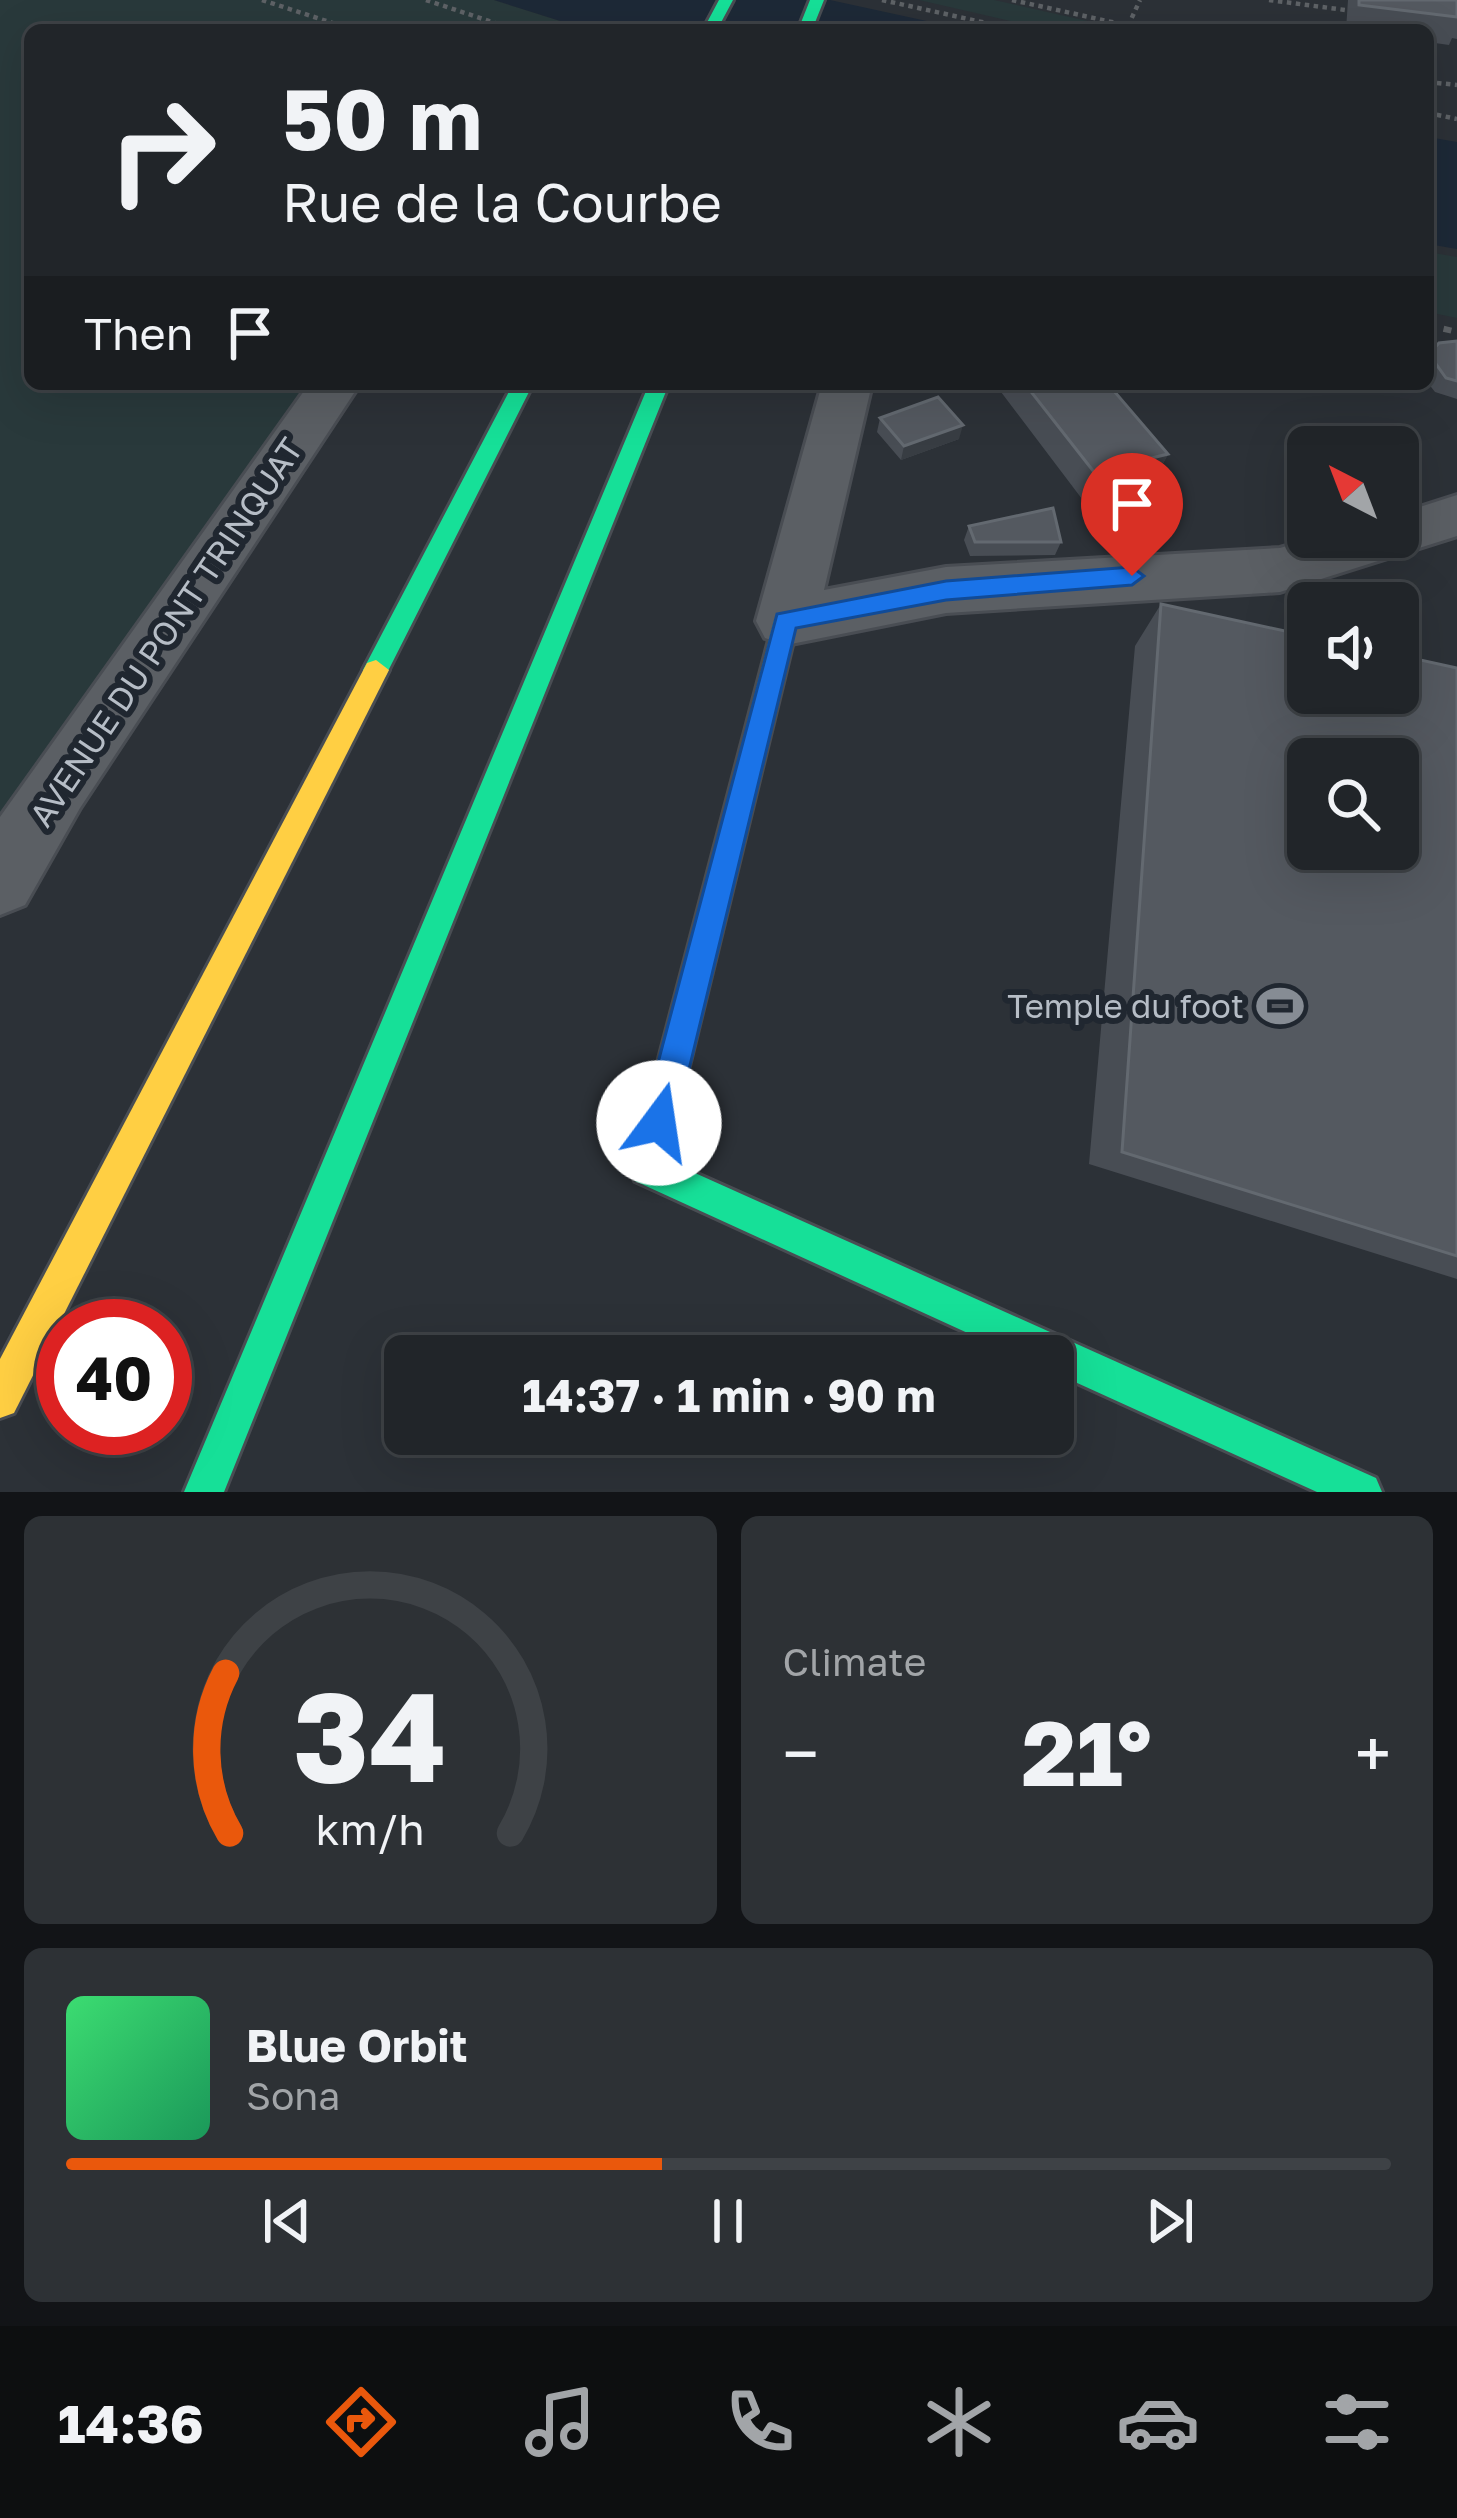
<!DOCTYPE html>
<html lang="en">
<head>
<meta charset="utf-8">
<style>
	:root { --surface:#212529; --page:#2d3135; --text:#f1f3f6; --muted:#a2a5a8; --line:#3e4246; --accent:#ea580c }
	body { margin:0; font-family:"Golos Text",sans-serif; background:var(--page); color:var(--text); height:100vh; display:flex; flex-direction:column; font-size:45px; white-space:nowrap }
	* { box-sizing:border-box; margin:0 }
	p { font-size:39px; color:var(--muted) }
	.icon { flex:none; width:66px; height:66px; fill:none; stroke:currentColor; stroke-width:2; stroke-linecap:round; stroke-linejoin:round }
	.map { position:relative; height:1492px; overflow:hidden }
	.side { display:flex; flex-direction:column; gap:24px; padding:24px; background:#121417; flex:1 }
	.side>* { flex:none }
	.top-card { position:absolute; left:24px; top:24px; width:1410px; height:366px; border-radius:18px; box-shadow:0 12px 48px #0002,0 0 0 3px var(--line); background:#212529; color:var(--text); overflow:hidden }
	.needle { width:78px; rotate:318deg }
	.fabs { position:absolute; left:1287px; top:426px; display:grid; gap:24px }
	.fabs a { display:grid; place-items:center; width:132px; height:132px; border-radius:18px; background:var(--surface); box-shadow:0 12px 48px #0002,0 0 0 3px var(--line); font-size:60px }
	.speed { position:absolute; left:36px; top:1299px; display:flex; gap:24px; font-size:60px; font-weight:700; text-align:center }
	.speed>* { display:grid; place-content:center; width:156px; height:156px; border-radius:50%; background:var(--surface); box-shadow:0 12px 48px #0002,0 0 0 3px var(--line); line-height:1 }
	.speed .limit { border:18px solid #d22; background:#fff; color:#111 }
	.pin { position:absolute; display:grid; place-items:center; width:102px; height:102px; color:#fff; margin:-123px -51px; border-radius:50% 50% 50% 0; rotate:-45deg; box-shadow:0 0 12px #0007 }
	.pin .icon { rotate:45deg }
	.me { position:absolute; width:132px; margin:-66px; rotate:14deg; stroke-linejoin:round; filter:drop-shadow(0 0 9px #0008) }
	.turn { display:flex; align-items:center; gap:42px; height:252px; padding:0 60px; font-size:54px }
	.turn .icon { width:156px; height:156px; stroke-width:2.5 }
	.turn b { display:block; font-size:84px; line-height:102px }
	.then { display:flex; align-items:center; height:114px; padding:0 60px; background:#0003; gap:24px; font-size:45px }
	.big { font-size:90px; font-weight:700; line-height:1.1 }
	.side .widget { flex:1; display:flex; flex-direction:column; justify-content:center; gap:18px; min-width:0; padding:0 42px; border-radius:18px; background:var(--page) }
	.side .dial { align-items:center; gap:0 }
	.dial svg { height:312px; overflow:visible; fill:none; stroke:var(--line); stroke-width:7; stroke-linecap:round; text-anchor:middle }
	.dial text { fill:var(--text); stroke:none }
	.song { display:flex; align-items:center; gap:36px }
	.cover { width:144px; height:144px; border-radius:18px; background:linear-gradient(135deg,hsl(140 70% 55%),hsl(150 70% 35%)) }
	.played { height:12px; border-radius:6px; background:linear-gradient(90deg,var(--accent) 45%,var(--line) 45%) }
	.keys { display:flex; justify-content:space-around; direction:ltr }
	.heat { display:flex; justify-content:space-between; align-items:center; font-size:66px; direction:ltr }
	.side .tiles { flex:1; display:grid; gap:24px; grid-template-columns:1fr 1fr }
	.widget:last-child { grid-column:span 2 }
	.trip { position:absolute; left:384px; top:1335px; width:690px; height:120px; border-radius:18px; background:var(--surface); box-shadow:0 12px 48px #0002,0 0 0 3px var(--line); font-weight:700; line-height:120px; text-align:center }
	.menu { display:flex; height:192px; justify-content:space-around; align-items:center; background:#0d0f10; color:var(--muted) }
	.menu .icon { width:84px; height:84px }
	.menu .current { color:var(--accent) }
	.menu b { font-size:54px; color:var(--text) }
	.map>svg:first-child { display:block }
	.green { fill:#29393b }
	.water { fill:#1d2937 }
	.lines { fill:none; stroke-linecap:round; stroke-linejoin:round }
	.street-casing { stroke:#494d53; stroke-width:6 }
	.fast-casing { stroke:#494d53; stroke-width:6 }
	.slow-casing { stroke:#494d53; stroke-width:6 }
	.path-far1 { stroke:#5e6266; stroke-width:4.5; stroke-dasharray:4.5 4.5; stroke-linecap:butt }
	.path { stroke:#5e6266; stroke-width:6; stroke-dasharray:8 8; stroke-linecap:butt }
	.street { fill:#5b5f64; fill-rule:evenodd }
	.fast { fill:#16e098; fill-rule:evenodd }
	.slow { fill:#ffcf43; fill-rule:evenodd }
	.wall { fill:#484d54 }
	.shaded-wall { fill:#383d43 }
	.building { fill:#545960; stroke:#636970; stroke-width:3; fill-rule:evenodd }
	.route { fill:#1a73e8; stroke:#114b97; stroke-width:3 }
	.labels { text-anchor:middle; stroke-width:12; stroke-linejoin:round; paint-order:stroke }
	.street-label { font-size:33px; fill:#b6bdc6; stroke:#202730 }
	.poi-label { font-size:33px; fill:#b6bdc6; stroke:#202730; text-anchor:end }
</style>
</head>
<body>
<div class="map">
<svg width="1457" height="1492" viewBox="0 0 1457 1492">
	<rect width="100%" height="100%" fill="#2c3137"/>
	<path class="green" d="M 0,0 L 494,0 L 589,30 L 30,30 L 30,384 L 314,384 L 0,825 Z
		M 919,0 L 994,0 L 1128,30 L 1050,30 Z
		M 1428,252 L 1457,257 L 1457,318 L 1428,312 Z"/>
	<path class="water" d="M 494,0 L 830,0 L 968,30 L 589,30 Z
		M 1428,137 L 1457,142 L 1457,249 L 1428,244 Z"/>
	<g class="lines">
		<defs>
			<path id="street" d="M 309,384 L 360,384 L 80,808 L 25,905 L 0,915 L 0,817 Z
				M 822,384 L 872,384 L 824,590 L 946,567 L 1280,548 L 1318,537 L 1398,537 L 1398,514 L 1457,495 L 1457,536 L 1280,592 L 946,613 L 786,645 L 765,638 L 756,621 Z"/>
			<path id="fast" d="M 719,0 L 733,0 L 717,30 L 703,30 Z
				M 810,0 L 824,0 L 812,30 L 798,30 Z
				M 513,384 L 533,384 L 385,677 L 367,677 L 363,670 Z
				M 649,384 L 669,384 L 224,1492 L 184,1492 Z
				M 786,611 L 798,621 L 666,1160 L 1376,1478 L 1382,1492 L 1317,1492 L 1053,1372 L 1053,1356 L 1018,1356 L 635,1181 L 630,1169 L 774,621 Z"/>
			<path id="slow" d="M 376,660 L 389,670 L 14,1413 L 0,1418 L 0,1359 L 367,663 Z"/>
		</defs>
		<use href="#street" class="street-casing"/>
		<use href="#fast" class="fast-casing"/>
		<use href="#slow" class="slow-casing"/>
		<path class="path-far1" d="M 262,0 L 354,30
			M 426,0 L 516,30
			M 882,0 L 1018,30
			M 1012,0 L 1148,30
			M 1269,0 L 1345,10
			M 1128,26 L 1140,0
			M 1428,82 L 1457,85
			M 1428,113 L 1457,119"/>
		<path class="path" d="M 1428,325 L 1457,332"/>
		<use href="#street" class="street"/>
		<use href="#fast" class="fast"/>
		<use href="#slow" class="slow"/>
	</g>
	<path class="wall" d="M 1348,0 L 1457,0 L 1457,39 L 1452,38 L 1449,45 L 1428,42 L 1428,30 L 1346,30 Z
		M 1457,341 L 1457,399 L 1435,392 L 1428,383 L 1428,355 L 1439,343 Z
		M 995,384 L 1108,384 L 1168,454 L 1154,481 L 1082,499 Z
		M 880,418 L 959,439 L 901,460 L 877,432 Z
		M 969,526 L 1061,542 L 1055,555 L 970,556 L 964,540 Z
		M 1161,604 L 1457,668 L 1457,1279 L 1089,1164 L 1135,646 Z"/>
	<path class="shaded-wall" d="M 963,425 L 959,439 L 901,460 L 904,446 Z
		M 1168,454 L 1154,481 L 1082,499 L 1094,472 Z"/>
	<path class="building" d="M 1359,0 L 1457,0 L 1457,17 L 1359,5 Z
		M 1457,341 L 1457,381 L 1446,378 L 1429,354 L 1439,343 Z
		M 1025,384 L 1108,384 L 1168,454 L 1094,472 Z
		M 938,397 L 963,425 L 904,446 L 880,418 Z
		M 1053,508 L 1061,542 L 975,542 L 969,526 Z
		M 1161,604 L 1308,636 L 1308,693 L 1398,693 L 1398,655 L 1457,668 L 1457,1256 L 1122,1152 ZM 1308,759 L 1398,759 L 1398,849 L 1308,849 Z"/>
	<path class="route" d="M 1132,567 L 1144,576 L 1132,585 L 946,600 L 796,628 L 676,1123 L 671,1135 L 659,1140 L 647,1135 L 642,1123 L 777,614 L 946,581 Z"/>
	<defs>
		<symbol id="stadium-bare" viewBox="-9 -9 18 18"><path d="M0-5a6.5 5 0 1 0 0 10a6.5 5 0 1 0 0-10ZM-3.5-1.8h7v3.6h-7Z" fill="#868c94" stroke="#202730" stroke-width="2.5" paint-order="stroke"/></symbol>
	</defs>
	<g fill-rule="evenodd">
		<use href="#stadium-bare" x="1247" y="973" width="66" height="66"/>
	</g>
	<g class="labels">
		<g class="street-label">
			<text transform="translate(166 632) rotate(-56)" y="12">AVENUE DU PONT TRINQUAT</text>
		</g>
		<g class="poi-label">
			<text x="1244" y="1018">Temple du foot</text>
		</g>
	</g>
</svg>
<div class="fabs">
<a><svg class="needle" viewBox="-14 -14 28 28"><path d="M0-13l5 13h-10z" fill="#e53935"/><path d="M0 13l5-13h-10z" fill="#a2a5a8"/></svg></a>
<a><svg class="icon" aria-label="sound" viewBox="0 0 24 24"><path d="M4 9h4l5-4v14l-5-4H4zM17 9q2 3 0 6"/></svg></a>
<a><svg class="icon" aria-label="search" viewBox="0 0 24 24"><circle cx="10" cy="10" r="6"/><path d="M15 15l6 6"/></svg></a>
</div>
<div class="speed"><div class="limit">40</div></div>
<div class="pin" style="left:1132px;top:576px;background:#d93025"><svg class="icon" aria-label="arrive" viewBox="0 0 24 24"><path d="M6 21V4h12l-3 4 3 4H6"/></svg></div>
<svg class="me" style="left:659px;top:1123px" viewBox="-20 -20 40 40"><circle r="19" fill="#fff"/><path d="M0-13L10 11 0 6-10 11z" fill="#1a73e8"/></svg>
<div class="trip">14:37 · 1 min · 90 m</div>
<div class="top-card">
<div class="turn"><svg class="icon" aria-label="right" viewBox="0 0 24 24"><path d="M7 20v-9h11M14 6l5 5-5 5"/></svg><div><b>50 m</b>Rue de la Courbe</div></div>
<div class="then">Then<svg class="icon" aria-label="arrive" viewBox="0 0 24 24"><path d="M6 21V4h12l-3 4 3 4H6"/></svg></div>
</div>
</div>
<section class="side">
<div class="tiles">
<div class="widget dial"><svg viewBox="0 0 100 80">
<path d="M14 69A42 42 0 1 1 86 69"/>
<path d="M14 69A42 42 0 0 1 13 28" stroke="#ea580c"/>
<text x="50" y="56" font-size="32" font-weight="700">34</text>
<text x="50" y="72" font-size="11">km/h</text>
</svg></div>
<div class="widget"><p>Climate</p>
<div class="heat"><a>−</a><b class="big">21°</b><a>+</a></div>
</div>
<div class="widget">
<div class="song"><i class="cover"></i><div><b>Blue Orbit</b><p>Sona</p></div></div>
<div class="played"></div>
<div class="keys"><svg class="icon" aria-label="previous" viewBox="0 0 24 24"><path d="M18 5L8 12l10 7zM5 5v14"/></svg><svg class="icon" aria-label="pause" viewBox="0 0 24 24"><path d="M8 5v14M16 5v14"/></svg><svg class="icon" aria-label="next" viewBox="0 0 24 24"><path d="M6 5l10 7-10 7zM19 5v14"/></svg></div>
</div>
</div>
</section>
<nav class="menu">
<b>14:36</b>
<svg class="icon current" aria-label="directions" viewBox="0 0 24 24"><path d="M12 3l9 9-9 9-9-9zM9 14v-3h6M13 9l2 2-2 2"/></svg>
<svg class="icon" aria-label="music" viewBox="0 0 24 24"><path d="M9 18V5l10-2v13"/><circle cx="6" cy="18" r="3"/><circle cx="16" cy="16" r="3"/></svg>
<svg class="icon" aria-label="phone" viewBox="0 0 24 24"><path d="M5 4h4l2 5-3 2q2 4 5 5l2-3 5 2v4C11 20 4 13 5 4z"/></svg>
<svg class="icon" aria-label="climate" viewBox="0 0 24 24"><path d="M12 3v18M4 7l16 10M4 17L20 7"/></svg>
<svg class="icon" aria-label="car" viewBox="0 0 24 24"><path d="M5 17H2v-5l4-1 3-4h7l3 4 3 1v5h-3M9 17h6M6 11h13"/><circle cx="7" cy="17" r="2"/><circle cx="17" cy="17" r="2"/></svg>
<svg class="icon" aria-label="filters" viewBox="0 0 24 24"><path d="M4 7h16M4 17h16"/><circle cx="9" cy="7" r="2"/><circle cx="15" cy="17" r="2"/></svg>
</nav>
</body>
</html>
